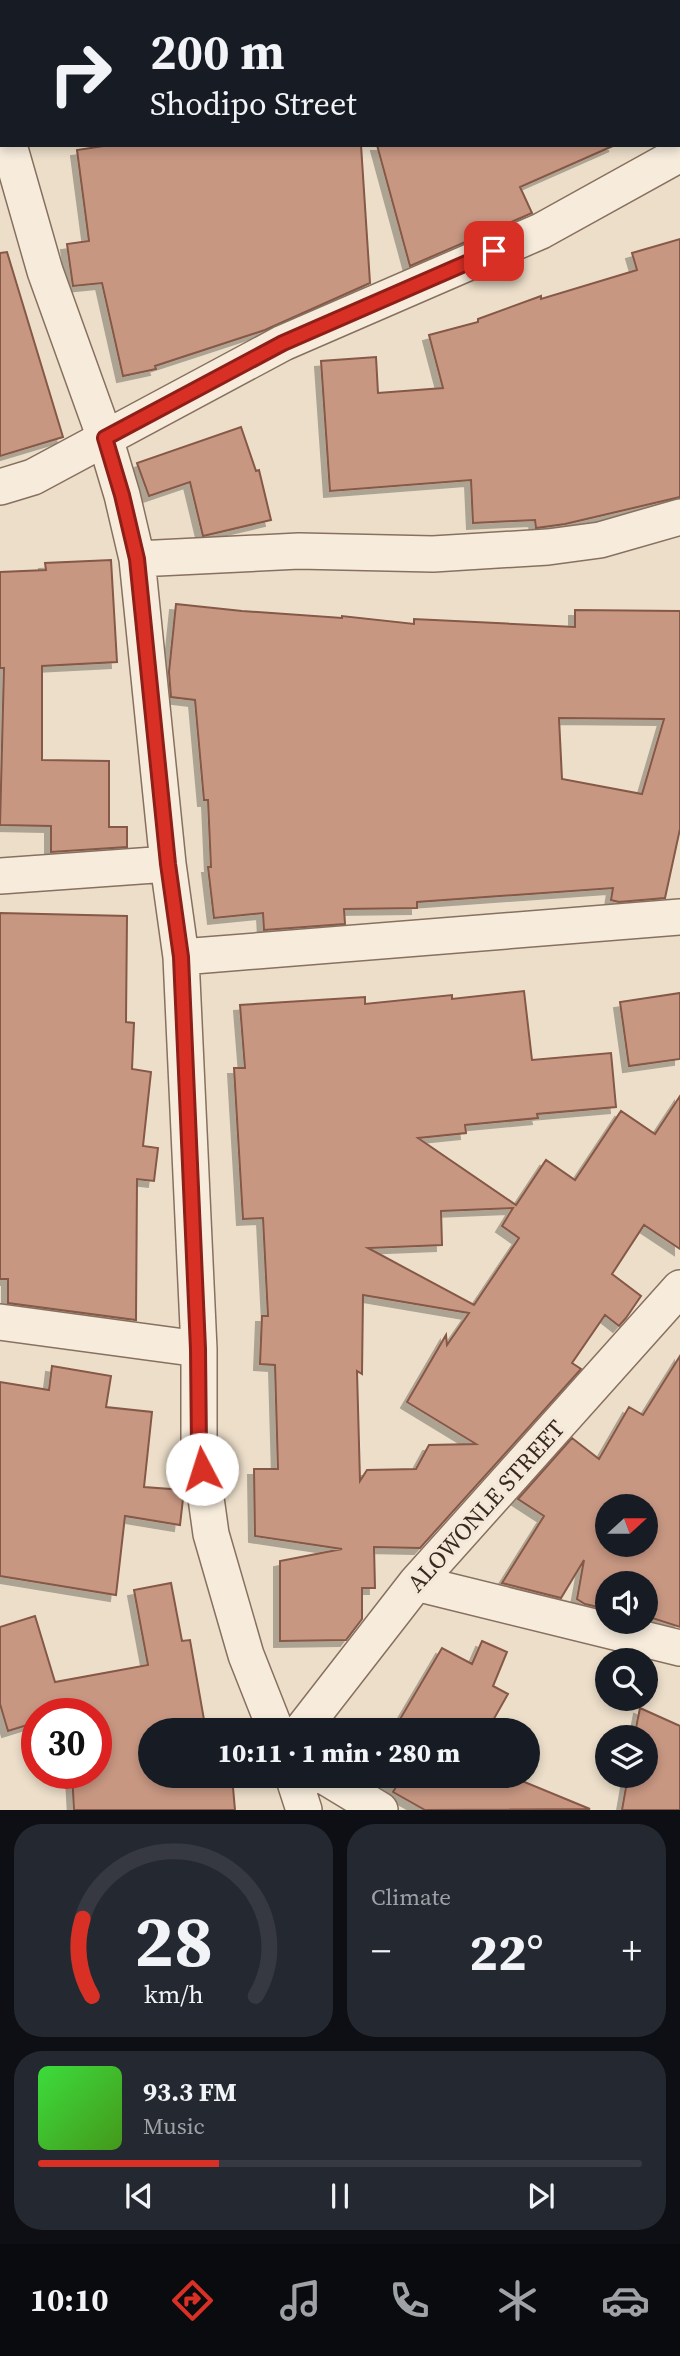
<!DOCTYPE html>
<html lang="en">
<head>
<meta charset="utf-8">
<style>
	:root { --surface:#171b24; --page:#242831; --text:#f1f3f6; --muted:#9ea1a6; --line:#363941; --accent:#d93025 }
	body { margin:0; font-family:"Source Serif 4",serif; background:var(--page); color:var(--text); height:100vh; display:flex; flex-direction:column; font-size:26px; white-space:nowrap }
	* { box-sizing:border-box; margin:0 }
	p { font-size:23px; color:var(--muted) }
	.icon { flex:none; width:38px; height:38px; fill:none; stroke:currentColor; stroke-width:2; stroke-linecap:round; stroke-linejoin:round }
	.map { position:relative; height:1810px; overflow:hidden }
	.details { display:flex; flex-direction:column; gap:14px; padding:14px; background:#0d0f14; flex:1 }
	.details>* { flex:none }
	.banner { position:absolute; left:0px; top:0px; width:681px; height:147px; box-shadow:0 4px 10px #0003; background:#171b24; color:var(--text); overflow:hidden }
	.needle { width:46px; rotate:69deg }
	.controls { position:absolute; left:595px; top:1494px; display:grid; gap:14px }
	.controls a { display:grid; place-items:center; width:63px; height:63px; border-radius:50%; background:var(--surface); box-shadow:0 4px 10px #0003; font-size:35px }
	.speed { position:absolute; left:21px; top:1698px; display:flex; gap:14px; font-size:35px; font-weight:700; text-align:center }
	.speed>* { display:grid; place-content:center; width:91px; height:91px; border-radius:50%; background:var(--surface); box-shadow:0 4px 10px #0003; line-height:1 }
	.speed .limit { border:10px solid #d22; background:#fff; color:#111 }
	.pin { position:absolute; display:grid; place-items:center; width:60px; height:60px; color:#fff; margin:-30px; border-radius:14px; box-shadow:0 4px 10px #0006 }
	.me { position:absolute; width:77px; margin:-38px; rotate:355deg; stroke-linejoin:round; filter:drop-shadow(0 0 5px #0008) }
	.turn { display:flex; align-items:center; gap:24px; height:147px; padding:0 35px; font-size:32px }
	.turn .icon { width:91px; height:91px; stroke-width:2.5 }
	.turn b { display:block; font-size:49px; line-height:60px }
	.big { font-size:52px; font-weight:800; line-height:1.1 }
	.details .widget { flex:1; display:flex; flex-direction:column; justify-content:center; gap:10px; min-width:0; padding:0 24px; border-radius:28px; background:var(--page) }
	.details .dial { align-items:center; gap:0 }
	.dial svg { height:182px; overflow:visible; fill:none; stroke:var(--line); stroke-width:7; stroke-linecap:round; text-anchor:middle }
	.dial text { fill:var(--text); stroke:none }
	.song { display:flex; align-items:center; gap:21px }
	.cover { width:84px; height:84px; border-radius:10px; background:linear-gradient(135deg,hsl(120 70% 55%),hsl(100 70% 35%)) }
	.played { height:7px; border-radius:4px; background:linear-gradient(90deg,var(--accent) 30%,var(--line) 30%) }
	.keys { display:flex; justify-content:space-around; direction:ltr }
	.heat { display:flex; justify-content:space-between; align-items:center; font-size:38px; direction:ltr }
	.details .tiles { flex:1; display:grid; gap:14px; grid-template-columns:1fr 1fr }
	.widget:last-child { grid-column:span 2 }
	.trip { position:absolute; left:138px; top:1718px; width:402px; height:70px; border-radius:35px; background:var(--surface); box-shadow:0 4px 10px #0003; font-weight:800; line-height:70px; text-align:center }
	.tab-bar { display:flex; height:112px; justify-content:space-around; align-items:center; background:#090b0e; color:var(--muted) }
	.tab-bar .icon { width:49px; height:49px }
	.tab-bar .on { color:var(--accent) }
	.tab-bar b { font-size:32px; color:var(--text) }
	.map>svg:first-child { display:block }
	.building { fill:#c79782; stroke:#855846; stroke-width:2; fill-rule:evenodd; filter:url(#shadow) }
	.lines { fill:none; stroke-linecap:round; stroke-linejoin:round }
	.street-casing { stroke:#87705f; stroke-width:38 }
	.secondary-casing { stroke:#695142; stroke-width:41 }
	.street { stroke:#f7ecdc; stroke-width:35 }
	.secondary { stroke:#f7ecdc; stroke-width:38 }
	.route-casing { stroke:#8d1f18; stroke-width:18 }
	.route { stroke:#d93025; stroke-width:12 }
	.labels { text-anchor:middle; stroke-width:7; stroke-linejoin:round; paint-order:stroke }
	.street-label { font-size:24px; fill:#392a21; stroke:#f4e9d8 }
</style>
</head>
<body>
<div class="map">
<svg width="680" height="1810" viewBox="0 0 680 1810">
	<defs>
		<filter id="shadow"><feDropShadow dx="-6" dy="6" stdDeviation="0" flood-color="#0004"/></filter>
	</defs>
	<rect width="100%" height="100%" fill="#ecdec9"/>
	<path class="building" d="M 110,145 L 361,145 L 370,283 L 265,330 L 155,366 L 156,369 L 123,376 L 102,283 L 73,286 L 67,244 L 89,241 L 77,150 Z
		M 377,145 L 615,145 L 520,187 L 532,213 L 410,266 Z
		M 680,239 L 680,497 L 565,524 L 536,528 L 535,520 L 473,523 L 471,480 L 330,491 L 321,361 L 376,357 L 378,393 L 443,388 L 429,335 L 478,322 L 478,319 L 541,296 L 541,299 L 637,270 L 632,253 Z
		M 7,252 L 63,437 L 0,456 L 0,253 Z
		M 241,427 L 256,471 L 259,470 L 271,520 L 203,536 L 190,482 L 149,496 L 137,463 Z
		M 111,560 L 117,662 L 42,666 L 42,760 L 109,761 L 109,827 L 127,827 L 127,847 L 51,852 L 51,826 L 0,825 L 4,668 L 0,668 L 0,572 L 46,570 L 45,563 Z
		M 176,604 L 242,611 L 342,618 L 342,616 L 414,624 L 414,619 L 575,627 L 575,610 L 680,611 L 680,829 L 665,898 L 619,902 L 611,900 L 613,888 L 417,902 L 417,908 L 344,909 L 345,924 L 264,930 L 263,913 L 214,918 L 208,867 L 211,867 L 208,800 L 204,800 L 195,700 L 171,697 L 169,672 ZM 559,718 L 664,719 L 642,794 L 562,779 Z
		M 0,913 L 127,916 L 126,1022 L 134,1023 L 132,1069 L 151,1072 L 143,1146 L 158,1148 L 154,1181 L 137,1179 L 136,1320 L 8,1303 L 8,1279 L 0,1279 Z
		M 524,991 L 532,1060 L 611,1053 L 616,1107 L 537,1114 L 538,1118 L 465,1125 L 466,1133 L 418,1138 L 516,1205 L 546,1160 L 575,1180 L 621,1111 L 655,1134 L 680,1096 L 680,1249 L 644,1225 L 612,1274 L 641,1296 L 626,1318 L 619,1326 L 605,1315 L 572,1363 L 581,1369 L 420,1548 L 374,1547 L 375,1588 L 362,1588 L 362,1619 L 346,1640 L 280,1641 L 280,1561 L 342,1549 L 255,1536 L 254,1469 L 278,1469 L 275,1365 L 260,1364 L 262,1316 L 268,1316 L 263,1218 L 243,1219 L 234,1068 L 245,1068 L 240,1005 L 365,997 L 365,1004 L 452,995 L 452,999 ZM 513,1208 L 502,1226 L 519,1238 L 474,1305 L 368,1248 L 442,1245 L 441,1211 ZM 363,1295 L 469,1313 L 447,1345 L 446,1335 L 407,1402 L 476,1444 L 429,1445 L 416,1469 L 367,1470 L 360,1481 L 357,1371 L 362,1374 Z
		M 680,993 L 680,1059 L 629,1066 L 620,1002 Z
		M 680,1356 L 680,1627 L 646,1616 L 646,1584 L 607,1584 L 607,1609 L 585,1604 L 577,1599 L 584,1560 L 561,1598 L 502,1583 L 544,1516 L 518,1499 L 572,1438 L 599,1459 L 629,1407 L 643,1415 ZM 607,1507 L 646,1507 L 646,1545 L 607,1545 Z
		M 52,1366 L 111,1376 L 106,1407 L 152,1412 L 144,1487 L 184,1490 L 180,1525 L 125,1516 L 116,1595 L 0,1576 L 0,1382 L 49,1390 Z
		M 171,1583 L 182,1641 L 190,1640 L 206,1731 L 150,1731 L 150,1776 L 232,1776 L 235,1810 L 74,1810 L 72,1773 L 96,1773 L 96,1713 L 37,1713 L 37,1722 L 8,1731 L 0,1704 L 0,1627 L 35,1616 L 55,1682 L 148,1665 L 134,1590 Z
		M 482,1641 L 507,1652 L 493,1686 L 508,1694 L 487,1731 L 393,1731 L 442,1648 L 472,1664 Z
		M 640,1708 L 680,1726 L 680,1810 L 622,1810 L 628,1776 L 646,1776 L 646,1738 L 634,1738 Z
		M 379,1776 L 510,1776 L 590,1809 L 425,1810 L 393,1792 L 396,1787 Z"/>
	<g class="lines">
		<defs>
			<path id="street" d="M 0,115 L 2,121
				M 9,145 L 45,271 L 105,438 L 122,495 L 137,559 L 168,864 L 181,957 L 199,1349 L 199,1448 L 211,1534 L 246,1655 L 276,1731
				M 0,487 L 33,477 L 283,343 L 541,231 L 680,154
				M 137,559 L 299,551 L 433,554 L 548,547 L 600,540 L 680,517
				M 0,876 L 168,864
				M 181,957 L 680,917
				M 0,1322 L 199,1349
				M 416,1583 L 680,1648
				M 301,1731 L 416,1583 L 680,1288
				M 293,1776 L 304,1810
				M 324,1776 L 380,1810"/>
			<path id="secondary" d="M 201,2 L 204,0
				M 0,94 L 2,94"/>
		</defs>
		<use href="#street" class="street-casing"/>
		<use href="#secondary" class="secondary-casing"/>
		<use href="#street" class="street"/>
		<use href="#secondary" class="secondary"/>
	</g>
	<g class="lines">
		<defs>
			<path id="route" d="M 202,1469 L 199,1448 L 198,1349 L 181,957 L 168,864 L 137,559 L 122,495 L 105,438 L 283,343 L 494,251"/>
		</defs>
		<use href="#route" class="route-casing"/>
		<use href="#route" class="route"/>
	</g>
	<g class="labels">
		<g class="street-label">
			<text transform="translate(486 1506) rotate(-48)" y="8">ALOWONLE STREET</text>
		</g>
	</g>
</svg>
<div class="controls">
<a><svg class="needle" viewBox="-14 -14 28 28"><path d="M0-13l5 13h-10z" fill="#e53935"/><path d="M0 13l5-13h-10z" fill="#9ea1a6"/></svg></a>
<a><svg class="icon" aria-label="sound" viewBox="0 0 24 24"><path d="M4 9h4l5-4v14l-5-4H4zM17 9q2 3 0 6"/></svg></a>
<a><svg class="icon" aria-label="search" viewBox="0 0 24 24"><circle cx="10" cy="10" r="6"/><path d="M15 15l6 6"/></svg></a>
<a><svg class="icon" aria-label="layers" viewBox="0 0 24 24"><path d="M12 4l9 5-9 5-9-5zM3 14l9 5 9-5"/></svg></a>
</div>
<div class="speed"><div class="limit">30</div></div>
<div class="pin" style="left:494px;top:251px;background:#d93025"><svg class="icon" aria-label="arrive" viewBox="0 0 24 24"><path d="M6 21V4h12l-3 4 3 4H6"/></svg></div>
<svg class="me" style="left:202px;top:1469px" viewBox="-20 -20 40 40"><circle r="19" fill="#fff"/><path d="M0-13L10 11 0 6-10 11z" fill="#d93025"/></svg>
<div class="trip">10:11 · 1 min · 280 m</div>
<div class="banner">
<div class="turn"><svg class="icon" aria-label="right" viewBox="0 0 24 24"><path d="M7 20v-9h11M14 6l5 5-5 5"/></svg><div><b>200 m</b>Shodipo Street</div></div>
</div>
</div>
<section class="details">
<div class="tiles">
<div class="widget dial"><svg viewBox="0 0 100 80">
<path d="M14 69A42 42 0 1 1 86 69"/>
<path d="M14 69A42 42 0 0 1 10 35" stroke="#d93025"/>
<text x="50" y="56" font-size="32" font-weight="700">28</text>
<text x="50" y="72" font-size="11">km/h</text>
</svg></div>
<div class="widget"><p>Climate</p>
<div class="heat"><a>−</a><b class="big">22°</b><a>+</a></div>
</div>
<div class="widget">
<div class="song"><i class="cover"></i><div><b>93.3 FM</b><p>Music</p></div></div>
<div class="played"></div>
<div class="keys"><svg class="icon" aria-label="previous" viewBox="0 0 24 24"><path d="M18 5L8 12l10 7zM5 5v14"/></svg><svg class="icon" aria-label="pause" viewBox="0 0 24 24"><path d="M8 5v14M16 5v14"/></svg><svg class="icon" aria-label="next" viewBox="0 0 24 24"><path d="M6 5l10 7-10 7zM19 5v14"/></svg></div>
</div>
</div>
</section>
<nav class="tab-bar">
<b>10:10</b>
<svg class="icon on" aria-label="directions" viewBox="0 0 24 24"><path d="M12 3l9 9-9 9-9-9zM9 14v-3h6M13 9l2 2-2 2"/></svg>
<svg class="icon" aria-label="music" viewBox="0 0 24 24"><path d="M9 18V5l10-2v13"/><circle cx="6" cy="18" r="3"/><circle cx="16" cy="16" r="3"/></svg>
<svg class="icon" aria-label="phone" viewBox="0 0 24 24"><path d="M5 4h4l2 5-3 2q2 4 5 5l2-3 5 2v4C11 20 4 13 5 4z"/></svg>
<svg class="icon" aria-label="climate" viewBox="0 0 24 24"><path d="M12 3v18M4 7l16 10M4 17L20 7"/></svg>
<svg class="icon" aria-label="car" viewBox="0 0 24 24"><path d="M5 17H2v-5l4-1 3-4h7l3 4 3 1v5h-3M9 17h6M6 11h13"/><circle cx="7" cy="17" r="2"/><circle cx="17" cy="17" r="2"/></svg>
</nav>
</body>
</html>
